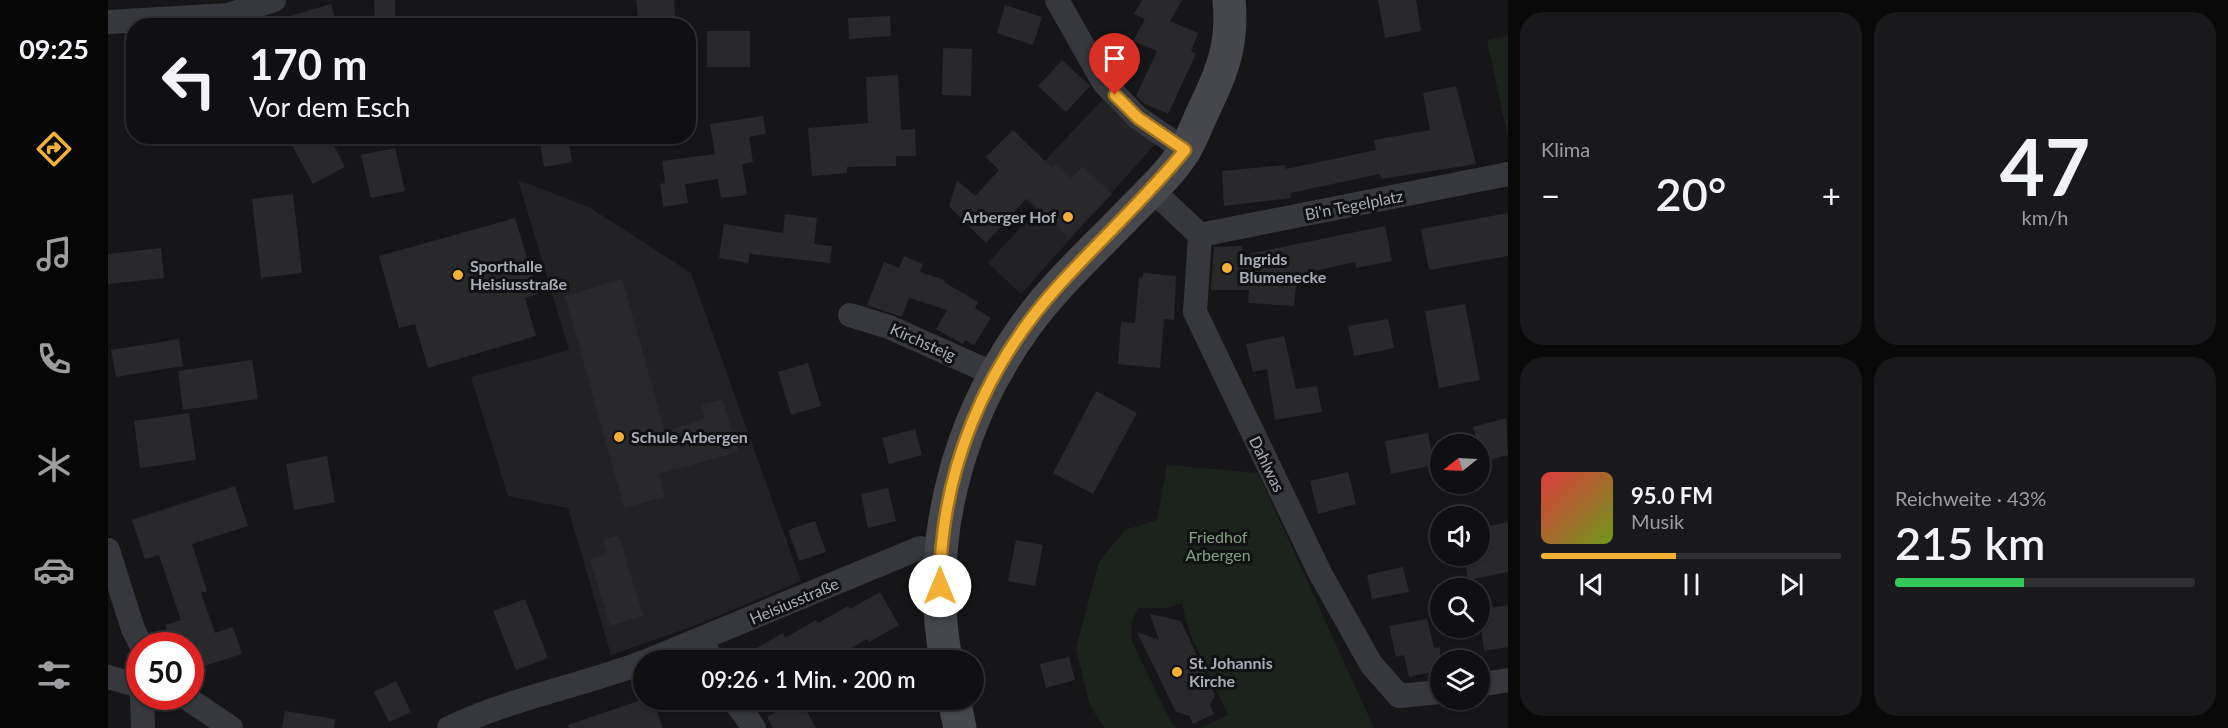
<!DOCTYPE html>
<html lang="de">
<head>
<meta charset="utf-8">
<style>
	:root { --surface:#101012; --page:#19191b; --text:#f1f3f6; --muted:#9c9d9f; --line:#303032; --accent:#f2b134 }
	body { margin:0; font-family:Lato,sans-serif; background:var(--page); color:var(--text); height:100vh; display:flex; flex-direction:column; font-size:22px; white-space:nowrap }
	* { box-sizing:border-box; margin:0 }
	p { font-size:20px; color:var(--muted) }
	.icon { flex:none; width:33px; height:33px; fill:none; stroke:currentColor; stroke-width:2; stroke-linecap:round; stroke-linejoin:round }
	.map { position:relative; flex:1; overflow:hidden }
	.sheet { display:flex; flex-direction:column; gap:12px; padding:12px; background:#09090a; width:720px }
	.sheet>* { flex:none }
	.banner { position:absolute; left:18px; top:18px; width:570px; height:126px; border-radius:24px; box-shadow:0 2px 4px #0004,0 0 0 2px var(--line); background:#101012; color:var(--text); overflow:hidden }
	.needle { width:39px; rotate:252deg }
	.fabs { position:absolute; left:1322px; top:434px; display:grid; gap:12px }
	.fabs a { display:grid; place-items:center; width:60px; height:60px; border-radius:50%; background:var(--surface); box-shadow:0 2px 4px #0004,0 0 0 2px var(--line); font-size:30px }
	.speed { position:absolute; left:18px; top:632px; display:flex; gap:12px; font-size:30px; font-weight:700; text-align:center }
	.speed>* { display:grid; place-content:center; width:78px; height:78px; border-radius:50%; background:var(--surface); box-shadow:0 2px 4px #0004,0 0 0 2px var(--line); line-height:1 }
	.speed .limit { border:9px solid #d22; background:#fff; color:#111 }
	.pin { position:absolute; display:grid; place-items:center; width:51px; height:51px; color:#fff; margin:-62px -26px; border-radius:50% 50% 50% 0; rotate:-45deg; box-shadow:0 0 6px #0007 }
	.pin .icon { rotate:45deg }
	.me { position:absolute; width:66px; margin:-33px; rotate:0deg; stroke-linejoin:round; filter:drop-shadow(0 0 4px #0008) }
	.turn { display:flex; align-items:center; gap:21px; height:126px; padding:0 24px; font-size:27px }
	.turn .icon { width:78px; height:78px; stroke-width:2.5 }
	.turn b { display:block; font-size:42px; line-height:51px }
	.big { font-size:45px; font-weight:600; line-height:1.1 }
	.sheet .card { flex:1; display:flex; flex-direction:column; justify-content:center; gap:9px; min-width:0; padding:0 21px; border-radius:24px; background:var(--page) }
	.sheet .dial { align-items:center; gap:0 }
	.dial b { font-size:78px; line-height:1 }
	.song { display:flex; align-items:center; gap:18px }
	.cover { width:72px; height:72px; border-radius:9px; background:linear-gradient(135deg,hsl(0 70% 55%),hsl(80 70% 35%)) }
	.played { height:6px; border-radius:3px; background:linear-gradient(90deg,var(--accent) 45%,var(--line) 45%) }
	.keys { display:flex; justify-content:space-around; direction:ltr }
	.heat { display:flex; justify-content:space-between; align-items:center; font-size:33px; direction:ltr }
	.charge { height:9px; border-radius:4px; background:linear-gradient(90deg,#34c759 43%,var(--line) 0) }
	.sheet .tiles { flex:1; display:grid; gap:12px; grid-template-columns:repeat(2,1fr) }
	.trip { position:absolute; left:525px; top:650px; width:351px; height:60px; border-radius:30px; background:var(--surface); box-shadow:0 2px 4px #0004,0 0 0 2px var(--line); font-weight:600; line-height:60px; text-align:center }
	main { display:flex; flex:1; min-height:0 }
	.tabs { display:flex; flex-direction:column; width:108px; justify-content:space-around; align-items:center; background:#060607; color:var(--muted) }
	.tabs .icon { width:42px; height:42px }
	.tabs .selected { color:var(--accent) }
	.tabs b { font-size:27px; color:var(--text) }
	.map>svg:first-child { display:block }
	.built { fill:#222225 }
	.green { fill:#1c231d }
	.building { fill:#29292c }
	.lines { fill:none; stroke-linecap:round; stroke-linejoin:round }
	.street { stroke:#37383d; stroke-width:24 }
	.secondary { stroke:#45474d; stroke-width:33 }
	.route-casing { stroke:#9d7322; stroke-width:15 }
	.route { stroke:#f2b134; stroke-width:10 }
	.poi-dot { fill:#f2b134; stroke:#111113; stroke-width:2 }
	.labels { text-anchor:middle; stroke-width:6; stroke-linejoin:round; paint-order:stroke }
	.street-label { font-size:16px; fill:#a8adb8; stroke:#111113 }
	.poi-label { font-size:16px; font-weight:bold; fill:#a8adb8; stroke:#111113; text-anchor:start }
	.park-label { font-size:16px; fill:#7fa381; stroke:#111113 }
</style>
</head>
<body>
<main>
<nav class="tabs">
<b>09:25</b>
<svg class="icon selected" aria-label="directions" viewBox="0 0 24 24"><path d="M12 3l9 9-9 9-9-9zM9 14v-3h6M13 9l2 2-2 2"/></svg>
<svg class="icon" aria-label="music" viewBox="0 0 24 24"><path d="M9 18V5l10-2v13"/><circle cx="6" cy="18" r="3"/><circle cx="16" cy="16" r="3"/></svg>
<svg class="icon" aria-label="phone" viewBox="0 0 24 24"><path d="M5 4h4l2 5-3 2q2 4 5 5l2-3 5 2v4C11 20 4 13 5 4z"/></svg>
<svg class="icon" aria-label="climate" viewBox="0 0 24 24"><path d="M12 3v18M4 7l16 10M4 17L20 7"/></svg>
<svg class="icon" aria-label="car" viewBox="0 0 24 24"><path d="M5 17H2v-5l4-1 3-4h7l3 4 3 1v5h-3M9 17h6M6 11h13"/><circle cx="7" cy="17" r="2"/><circle cx="17" cy="17" r="2"/></svg>
<svg class="icon" aria-label="filters" viewBox="0 0 24 24"><path d="M4 7h16M4 17h16"/><circle cx="9" cy="7" r="2"/><circle cx="15" cy="17" r="2"/></svg>
</nav>
<div class="map">
<svg width="1400" height="728" viewBox="0 0 1400 728">
	<rect width="100%" height="100%" fill="#161618"/>
	<path class="built" d="M 998,96 L 1050,141 L 913,294 L 880,263 L 928,210 L 909,190 Z
		M 410,180 L 481,207 L 583,273 L 693,581 L 591,624 L 503,655 L 460,508 L 400,496 L 363,377 L 461,350 Z"/>
	<path class="green" d="M 1400,36 L 1400,138 L 1379,40 Z
		M 1059,465 L 1150,473 L 1266,728 L 1093,728 L 1120,715 L 1081,631 L 1074,603 L 1058,608 L 1031,608 C 1023,619 1022,628 1024,642 L 1064,724 L 1070,728 L 997,728 L 982,706 L 968,648 L 991,562 L 1017,530 L 1049,520 Z"/>
	<path class="building" d="M 266,0 L 287,0 L 287,17 L 283,17 L 284,26 L 267,26 Z
		M 528,0 L 566,0 L 568,26 L 531,26 Z
		M 1034,0 L 1074,0 L 1062,21 L 1090,33 L 1083,51 L 1088,54 L 1060,114 L 1035,103 L 1028,96 L 1049,51 L 1025,41 L 1037,19 L 1026,14 Z
		M 1270,0 L 1308,0 L 1313,31 L 1277,38 Z
		M 223,4 L 229,26 L 166,26 L 165,21 Z
		M 897,5 L 934,17 L 925,45 L 889,33 Z
		M 782,16 L 783,36 L 741,39 L 740,18 Z
		M 599,31 L 642,31 L 642,67 L 599,67 Z
		M 835,48 L 864,49 L 863,96 L 834,95 Z
		M 954,60 L 982,86 L 958,112 L 930,86 Z
		M 790,75 L 793,130 L 807,129 L 808,156 L 788,156 L 788,166 L 739,167 L 739,173 L 704,176 L 700,128 L 760,123 L 758,77 Z
		M 1348,86 L 1368,164 L 1273,179 L 1272,174 L 1182,193 L 1183,198 L 1116,206 L 1114,171 L 1177,165 L 1178,169 L 1268,150 L 1266,140 L 1322,130 L 1315,93 Z
		M 655,116 L 658,134 L 641,137 L 645,162 L 634,164 L 639,195 L 613,198 L 610,179 L 577,184 L 580,203 L 555,207 L 552,184 L 557,183 L 554,161 L 607,154 L 602,124 Z
		M 905,130 L 944,168 L 948,163 L 963,178 L 975,166 L 1004,194 L 961,238 L 919,198 L 878,243 L 841,206 L 849,180 L 867,196 L 891,170 L 878,157 Z
		M 179,136 L 221,136 L 237,167 L 205,184 Z
		M 431,136 L 460,136 L 464,162 L 436,167 Z
		M 287,148 L 297,191 L 263,198 L 253,155 Z
		M 185,194 L 194,273 L 153,278 L 144,199 Z
		M 1400,213 L 1400,256 L 1321,270 L 1313,229 Z
		M 677,214 L 709,218 L 706,244 L 724,246 L 722,263 L 642,254 L 640,263 L 611,258 L 616,224 L 675,233 Z
		M 407,218 L 430,294 L 417,298 L 428,336 L 320,368 L 307,324 L 291,328 L 271,256 Z
		M 1277,226 L 1284,261 L 1248,268 L 1247,262 L 1189,275 L 1186,306 L 1140,303 L 1141,290 L 1103,290 L 1106,247 L 1134,246 L 1135,255 Z
		M 53,248 L 56,278 L 0,284 L 0,254 Z
		M 796,256 L 815,264 L 812,272 L 837,280 L 836,282 L 870,302 L 867,308 L 883,318 L 866,345 L 857,340 L 855,344 L 828,329 L 839,310 L 801,298 L 794,317 L 759,305 L 776,262 L 791,268 Z
		M 1035,273 L 1068,276 L 1066,320 L 1056,319 L 1052,368 L 1010,364 L 1013,322 L 1027,323 L 1031,277 L 1034,278 Z
		M 514,279 L 557,431 L 597,419 L 593,405 L 615,399 L 630,452 L 551,474 L 557,497 L 516,508 L 457,296 Z
		M 1357,304 L 1372,380 L 1331,388 L 1317,311 Z
		M 1280,319 L 1286,348 L 1246,356 L 1240,326 Z
		M 1176,336 L 1188,389 L 1209,386 L 1214,412 L 1167,420 L 1159,369 L 1145,372 L 1138,344 Z
		M 71,339 L 75,366 L 8,377 L 3,350 Z
		M 144,360 L 150,399 L 75,410 L 70,371 Z
		M 700,363 L 713,406 L 683,415 L 670,372 Z
		M 988,391 L 1029,413 L 985,494 L 945,473 Z
		M 81,413 L 88,460 L 32,468 L 26,421 Z
		M 1398,418 L 1400,455 L 1375,462 L 1365,427 Z
		M 807,429 L 814,455 L 781,464 L 774,438 Z
		M 1320,433 L 1326,465 L 1283,474 L 1277,441 Z
		M 219,456 L 227,502 L 186,510 L 178,464 Z
		M 1240,472 L 1248,504 L 1210,514 L 1202,481 Z
		M 127,486 L 140,526 L 84,544 L 99,591 L 93,593 L 107,633 L 125,627 L 134,654 L 96,666 L 91,650 L 82,652 L 82,645 L 64,645 L 57,625 L 73,620 L 51,555 L 37,559 L 24,520 Z
		M 780,488 L 788,521 L 760,528 L 753,494 Z
		M 707,521 L 718,552 L 691,561 L 680,530 Z
		M 1400,522 L 1400,572 L 1360,580 L 1356,555 L 1371,555 L 1371,528 Z
		M 511,535 L 535,616 L 502,626 L 482,559 L 499,554 L 495,540 Z
		M 908,540 L 935,545 L 927,586 L 900,581 Z
		M 1295,567 L 1301,592 L 1264,599 L 1259,575 Z
		M 772,592 L 791,625 L 761,642 L 759,639 L 722,660 L 627,660 L 675,633 L 677,638 L 708,620 L 710,623 L 740,606 L 742,609 Z
		M 417,599 L 440,658 L 408,670 L 385,611 Z
		M 1400,605 L 1400,647 L 1376,651 L 1371,610 Z
		M 1042,614 L 1073,621 L 1107,695 L 1102,705 L 1106,714 L 1085,724 L 1081,716 L 1068,712 L 1029,632 L 1051,640 Z
		M 1319,619 L 1326,648 L 1332,647 L 1332,670 L 1301,677 L 1296,655 L 1288,657 L 1281,626 Z
		M 961,657 L 967,680 L 938,688 L 932,664 Z
		M 288,681 L 303,712 L 281,722 L 266,692 Z
		M 536,699 L 545,699 L 555,728 L 461,728 L 460,725 Z
		M 692,699 L 708,728 L 665,728 L 659,717 Z
		M 177,711 L 227,719 L 226,728 L 174,728 Z"/>
	<g class="lines">
		<path class="street" d="M 949,0 L 996,83 L 1030,118 L 1077,150
			M 0,22 L 120,15 L 166,0
			M 1044,190 L 1092,235 L 1087,312 L 1212,573 L 1263,664 L 1291,696 L 1332,692
			M 1092,235 L 1400,174
			M 742,315 L 781,327 L 886,374
			M 0,550 L 25,629 L 33,645
			M 593,640 L 604,660
			M 541,660 L 812,548 L 832,551
			M 0,677 L 32,686
			M 1371,685 L 1400,680
			M 34,696 L 35,728
			M 76,696 L 123,728
			M 625,699 L 646,728
			M 341,728 C 401,699 472,686 536,662"/>
		<path class="secondary" d="M 838,660 C 817,544 848,424 916,328 C 947,284 989,247 1026,208 C 1044,190 1064,171 1077,150 C 1085,136 1091,119 1098,105 C 1116,68 1125,41 1121,0
			M 846,699 L 852,728"/>
	</g>
	<g class="lines">
		<defs>
			<path id="route" d="M 832,586 C 832,473 876,367 952,284 C 993,239 1038,198 1077,150 L 1030,118 L 1007,95"/>
		</defs>
		<use href="#route" class="route-casing"/>
		<use href="#route" class="route"/>
	</g>
	<g class="poi-dot">
		<circle cx="960" cy="217" r="6"/>
		<circle cx="1119" cy="268" r="6"/>
		<circle cx="350" cy="275" r="6"/>
		<circle cx="511" cy="437" r="6"/>
		<circle cx="1069" cy="672" r="6"/>
	</g>
	<g class="labels">
		<g class="street-label">
			<text transform="translate(1246 205) rotate(-11)" y="6">Bi'n Tegelplatz</text>
			<text transform="translate(815 342) rotate(24)" y="6">Kirchsteig</text>
			<text transform="translate(1159 464) rotate(64)" y="6">Dahlwas</text>
			<text transform="translate(686 601) rotate(-23)" y="6">Heisiusstraße</text>
		</g>
		<g class="poi-label">
			<text x="948" y="223" text-anchor="end">Arberger Hof</text>
			<text x="1131" y="265">Ingrids<tspan x="1131" dy="18">Blumenecke</tspan></text>
			<text x="362" y="272">Sporthalle<tspan x="362" dy="18">Heisiusstraße</tspan></text>
			<text x="523" y="443">Schule Arbergen</text>
			<text x="1081" y="669">St. Johannis<tspan x="1081" dy="18">Kirche</tspan></text>
		</g>
		<g class="park-label">
			<text x="1110" y="543">Friedhof<tspan x="1110" dy="18">Arbergen</tspan></text>
		</g>
	</g>
</svg>
<div class="fabs">
<a><svg class="needle" viewBox="-14 -14 28 28"><path d="M0-13l5 13h-10z" fill="#e53935"/><path d="M0 13l5-13h-10z" fill="#9c9d9f"/></svg></a>
<a><svg class="icon" aria-label="sound" viewBox="0 0 24 24"><path d="M4 9h4l5-4v14l-5-4H4zM17 9q2 3 0 6"/></svg></a>
<a><svg class="icon" aria-label="search" viewBox="0 0 24 24"><circle cx="10" cy="10" r="6"/><path d="M15 15l6 6"/></svg></a>
<a><svg class="icon" aria-label="layers" viewBox="0 0 24 24"><path d="M12 4l9 5-9 5-9-5zM3 14l9 5 9-5"/></svg></a>
</div>
<div class="speed"><div class="limit">50</div></div>
<div class="pin" style="left:1007px;top:95px;background:#d93025"><svg class="icon" aria-label="arrive" viewBox="0 0 24 24"><path d="M6 21V4h12l-3 4 3 4H6"/></svg></div>
<svg class="me" style="left:832px;top:586px" viewBox="-20 -20 40 40"><circle r="19" fill="#fff"/><path d="M0-13L10 11 0 6-10 11z" fill="#f2b134"/></svg>
<div class="trip">09:26 · 1 Min. · 200 m</div>
<div class="banner">
<div class="turn"><svg class="icon" aria-label="left" viewBox="0 0 24 24"><path d="M17 20v-9H6M10 6l-5 5 5 5"/></svg><div><b>170 m</b>Vor dem Esch</div></div>
</div>
</div>
<section class="sheet">
<div class="tiles">
<div class="card"><p>Klima</p>
<div class="heat"><a>−</a><b class="big">20°</b><a>+</a></div>
</div>
<div class="card dial"><b>47</b><p>km/h</p></div>
<div class="card">
<div class="song"><i class="cover"></i><div><b>95.0 FM</b><p>Musik</p></div></div>
<div class="played"></div>
<div class="keys"><svg class="icon" aria-label="previous" viewBox="0 0 24 24"><path d="M18 5L8 12l10 7zM5 5v14"/></svg><svg class="icon" aria-label="pause" viewBox="0 0 24 24"><path d="M8 5v14M16 5v14"/></svg><svg class="icon" aria-label="next" viewBox="0 0 24 24"><path d="M6 5l10 7-10 7zM19 5v14"/></svg></div>
</div>
<div class="card"><p>Reichweite · 43%</p><b class="big">215 km</b><div class="charge"></div></div>
</div>
</section>
</main>
</body>
</html>
